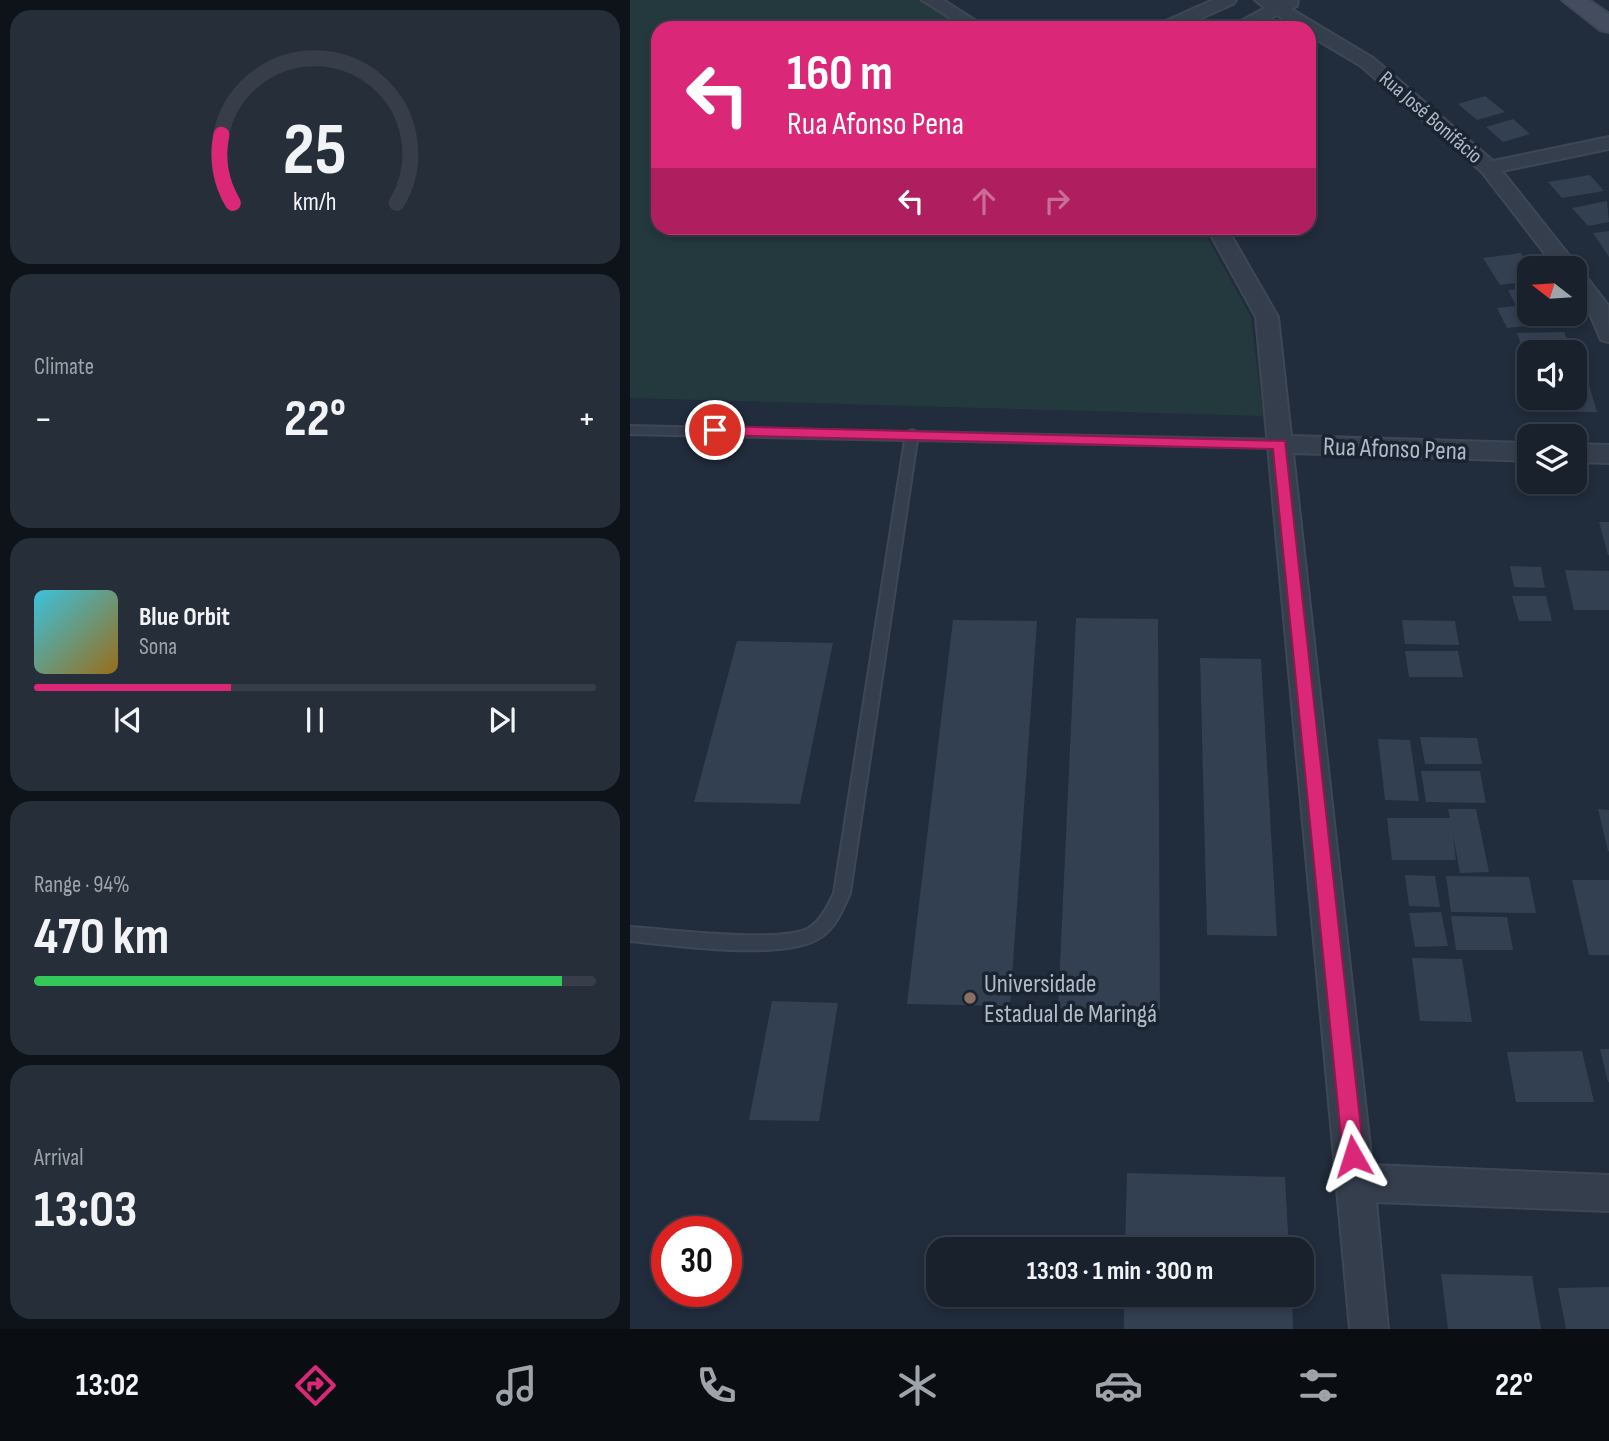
<!DOCTYPE html>
<html lang="en">
<head>
<meta charset="utf-8">
<style>
	:root { --surface:#19212d; --page:#262e39; --text:#f1f3f6; --muted:#9fa3aa; --line:#373e49; --accent:#db2777 }
	body { margin:0; font-family:"Sofia Sans Condensed",sans-serif; background:var(--page); color:var(--text); height:100vh; display:flex; flex-direction:column; font-size:26px; white-space:nowrap }
	* { box-sizing:border-box; margin:0 }
	p { font-size:23px; color:var(--muted) }
	.icon { flex:none; width:38px; height:38px; fill:none; stroke:currentColor; stroke-width:2; stroke-linecap:round; stroke-linejoin:round }
	.map { position:relative; flex:1; overflow:hidden }
	.side { display:flex; flex-direction:column; gap:10px; padding:10px; background:#0e1219; width:630px }
	.side>* { flex:none }
	.hud { position:absolute; left:21px; top:21px; width:665px; height:214px; border-radius:21px; box-shadow:0 4px 10px #0003,0 0 0 2px var(--line); background:#db2777; color:#fff; overflow:hidden }
	.needle { width:46px; rotate:287deg }
	.fabs { position:absolute; left:887px; top:256px; display:grid; gap:14px }
	.fabs a { display:grid; place-items:center; width:70px; height:70px; border-radius:14px; background:var(--surface); box-shadow:0 4px 10px #0003,0 0 0 2px var(--line); font-size:35px }
	.speed { position:absolute; left:21px; top:1216px; display:flex; gap:14px; font-size:35px; font-weight:700; text-align:center }
	.speed>* { display:grid; place-content:center; width:91px; height:91px; border-radius:50%; background:var(--surface); box-shadow:0 4px 10px #0003,0 0 0 2px var(--line); line-height:1 }
	.speed .limit { border:10px solid #d22; background:#fff; color:#111 }
	.pin { position:absolute; display:grid; place-items:center; width:60px; height:60px; color:#fff; margin:-30px; border:4px solid #fff; border-radius:50%; box-shadow:0 2px 7px #0007 }
	.me { position:absolute; width:77px; margin:-38px; rotate:354deg; stroke-linejoin:round; filter:drop-shadow(0 0 5px #0008) }
	.turn { display:flex; align-items:center; gap:24px; height:147px; padding:0 21px; font-size:32px }
	.turn .icon { width:91px; height:91px; stroke-width:2.5 }
	.turn b { display:block; font-size:49px; line-height:60px }
	.lanes { display:flex; align-items:center; height:66px; padding:0 21px; background:#0003; justify-content:center; gap:35px; direction:ltr }
	.lanes .off { opacity:.35 }
	.big { font-size:52px; font-weight:700; line-height:1.1 }
	.side .tile { flex:1; display:flex; flex-direction:column; justify-content:center; gap:10px; min-width:0; padding:0 24px; border-radius:21px; background:var(--page) }
	.side .dial { align-items:center; gap:0 }
	.dial svg { height:182px; overflow:visible; fill:none; stroke:var(--line); stroke-width:7; stroke-linecap:round; text-anchor:middle }
	.dial text { fill:var(--text); stroke:none }
	.song { display:flex; align-items:center; gap:21px }
	.cover { width:84px; height:84px; border-radius:10px; background:linear-gradient(135deg,hsl(190 70% 55%),hsl(40 70% 35%)) }
	.played { height:7px; border-radius:4px; background:linear-gradient(90deg,var(--accent) 35%,var(--line) 35%) }
	.keys { display:flex; justify-content:space-around; direction:ltr }
	.heat { display:flex; justify-content:space-between; align-items:center; font-size:38px; direction:ltr }
	.charge { height:10px; border-radius:5px; background:linear-gradient(90deg,#34c759 94%,var(--line) 0) }
	.trip { position:absolute; left:296px; top:1237px; width:388px; height:70px; border-radius:21px; background:var(--surface); box-shadow:0 4px 10px #0003,0 0 0 2px var(--line); font-weight:700; line-height:70px; text-align:center }
	.tabs { display:flex; height:112px; justify-content:space-around; align-items:center; background:#0a0d12; color:var(--muted) }
	.tabs .icon { width:49px; height:49px }
	.tabs .selected { color:var(--accent) }
	.tabs b { font-size:32px; color:var(--text) }
	main { display:flex; flex:1; min-height:0 }
	.map>svg:first-child { display:block }
	.green { fill:#23393d }
	.building { fill:#334052 }
	.lines { fill:none; stroke-linecap:round; stroke-linejoin:round }
	.service-casing { stroke:#3e4755; stroke-width:4 }
	.minor-casing { stroke:#3e4755; stroke-width:4 }
	.secondary-casing { stroke:#3e4755; stroke-width:4 }
	.service { fill:#353e4c; fill-rule:evenodd }
	.minor { fill:#353e4c; fill-rule:evenodd }
	.secondary { fill:#434d5f; fill-rule:evenodd }
	.route { fill:#db2777; stroke:#8e194d; stroke-width:2 }
	.education-dot { fill:#8d6e63; stroke:#1a2330; stroke-width:2.5 }
	.labels { text-anchor:middle; stroke-width:7; stroke-linejoin:round; paint-order:stroke }
	.far-street-label { font-size:21px; fill:#b0b9c8; stroke:#1a2330 }
	.street-label { font-size:26px; fill:#b0b9c8; stroke:#1a2330 }
	.poi-label { font-size:26px; fill:#b0b9c8; stroke:#1a2330; text-anchor:start }
</style>
</head>
<body>
<main>
<section class="side">
<div class="tile dial"><svg viewBox="0 0 100 80">
<path d="M14 69A42 42 0 1 1 86 69"/>
<path d="M14 69A42 42 0 0 1 9 39" stroke="#db2777"/>
<text x="50" y="56" font-size="32" font-weight="700">25</text>
<text x="50" y="72" font-size="11">km/h</text>
</svg></div>
<div class="tile"><p>Climate</p>
<div class="heat"><a>−</a><b class="big">22°</b><a>+</a></div>
</div>
<div class="tile">
<div class="song"><i class="cover"></i><div><b>Blue Orbit</b><p>Sona</p></div></div>
<div class="played"></div>
<div class="keys"><svg class="icon" aria-label="previous" viewBox="0 0 24 24"><path d="M18 5L8 12l10 7zM5 5v14"/></svg><svg class="icon" aria-label="pause" viewBox="0 0 24 24"><path d="M8 5v14M16 5v14"/></svg><svg class="icon" aria-label="next" viewBox="0 0 24 24"><path d="M6 5l10 7-10 7zM19 5v14"/></svg></div>
</div>
<div class="tile"><p>Range · 94%</p><b class="big">470 km</b><div class="charge"></div></div>
<div class="tile"><p>Arrival</p><b class="big">13:03</b></div>
</section>
<div class="map">
<svg width="979" height="1329" viewBox="0 0 979 1329">
	<rect width="100%" height="100%" fill="#212c3c"/>
	<path class="green" d="M 0,0 L 291,0 L 336,28 L 28,28 L 28,228 L 572,228 L 621,317 L 633,416 L 0,398 Z"/>
	<path class="building" d="M 855,96 L 875,112 L 847,120 L 828,104 Z
		M 883,119 L 900,134 L 873,142 L 856,127 Z
		M 960,175 L 974,191 L 932,198 L 918,182 Z
		M 977,201 L 979,222 L 958,226 L 942,208 Z
		M 979,231 L 979,257 L 963,233 Z
		M 891,253 L 900,267 L 900,281 L 870,285 L 853,258 Z
		M 900,288 L 900,313 L 926,313 L 931,322 L 877,328 L 867,308 L 886,306 L 878,290 Z
		M 934,332 L 942,352 L 900,352 L 899,366 L 887,333 Z
		M 945,378 L 957,378 L 967,412 L 918,412 L 914,397 L 945,397 Z
		M 969,522 L 979,522 L 979,555 L 978,555 Z
		M 880,566 L 911,567 L 915,588 L 884,587 Z
		M 935,570 L 979,571 L 979,610 L 944,610 Z
		M 882,596 L 916,596 L 922,621 L 889,621 Z
		M 446,618 L 528,619 L 530,1010 L 428,1008 Z
		M 323,620 L 407,621 L 380,1006 L 277,1004 Z
		M 772,620 L 825,621 L 829,645 L 775,644 Z
		M 107,641 L 203,643 L 170,804 L 64,802 Z
		M 775,651 L 828,651 L 833,677 L 779,677 Z
		M 570,658 L 631,659 L 647,936 L 577,935 Z
		M 790,737 L 847,738 L 852,764 L 795,764 Z
		M 748,739 L 780,740 L 789,801 L 755,800 Z
		M 791,771 L 850,771 L 856,803 L 796,802 Z
		M 818,809 L 846,809 L 859,872 L 830,873 L 823,835 L 826,860 L 762,860 L 757,818 L 820,818 Z
		M 968,809 L 979,810 L 979,851 L 978,851 Z
		M 775,875 L 805,876 L 810,907 L 779,906 Z
		M 816,876 L 899,877 L 906,913 L 821,912 Z
		M 942,880 L 979,880 L 979,955 L 959,955 Z
		M 811,912 L 818,946 L 785,947 L 779,913 Z
		M 821,916 L 877,917 L 883,950 L 826,950 Z
		M 782,958 L 832,959 L 842,1022 L 790,1021 Z
		M 142,1001 L 208,1003 L 189,1121 L 119,1120 Z
		M 970,1049 L 979,1049 L 979,1082 L 978,1082 Z
		M 952,1051 L 964,1102 L 886,1102 L 877,1052 Z
		M 497,1173 L 655,1177 L 659,1250 L 495,1250 Z
		M 811,1274 L 902,1276 L 911,1329 L 818,1329 Z
		M 979,1287 L 979,1329 L 936,1329 L 928,1288 Z
		M 494,1295 L 662,1295 L 663,1329 L 494,1329 Z"/>
	<g class="lines">
		<defs>
			<path id="service" d="M 0,426 L 277,432 L 282,430 L 287,432 L 650,440 L 656,444 L 650,448 L 287,440 L 220,893 C 213,909 206,927 191,937 C 157,962 43,945 0,941 L 0,927 C 36,929 151,944 179,928 C 191,920 198,906 204,893 L 275,440 L 0,434 Z"/>
			<path id="minor" d="M 292,0 L 313,0 L 357,28 L 336,28 Z
				M 583,0 L 606,0 L 603,4 L 549,28 L 526,28 L 529,24 Z
				M 625,0 L 668,0 L 667,6 L 661,9 L 743,58 L 863,161 L 979,137 L 979,149 L 872,171 L 945,263 L 948,268 L 945,271 L 953,273 L 978,305 L 979,342 L 971,340 L 957,307 L 945,292 L 945,268 L 926,268 L 852,172 L 731,66 L 679,35 L 679,28 L 668,28 L 647,15 L 621,28 L 598,28 L 635,8 Z
				M 577,228 L 597,228 L 648,317 L 661,436 L 900,443 L 900,461 L 663,453 L 742,1165 L 979,1175 L 979,1211 L 746,1202 L 758,1329 L 720,1329 L 626,317 Z
				M 945,444 L 979,445 L 979,463 L 945,462 Z"/>
			<path id="secondary" d="M 932,0 L 959,0 L 979,14 L 979,32 L 970,30 Z"/>
		</defs>
		<use href="#service" class="service-casing"/>
		<use href="#minor" class="minor-casing"/>
		<use href="#secondary" class="secondary-casing"/>
		<use href="#service" class="service"/>
		<use href="#minor" class="minor"/>
		<use href="#secondary" class="secondary"/>
	</g>
	<path class="route" d="M 85,426 L 655,441 L 734,1156 L 731,1163 L 723,1166 L 716,1163 L 713,1156 L 643,449 L 85,435 L 78,430 Z"/>
	<circle class="education-dot" cx="340" cy="998" r="7"/>
	<g class="labels">
		<g class="far-street-label">
			<text transform="translate(801 117) rotate(41)" y="7">Rua José Bonifácio</text>
		</g>
		<g class="street-label">
			<text transform="translate(765 448) rotate(2)" y="9">Rua Afonso Pena</text>
		</g>
		<g class="poi-label">
			<text x="354" y="992">Universidade<tspan x="354" dy="30">Estadual de Maringá</tspan></text>
		</g>
	</g>
</svg>
<div class="fabs">
<a><svg class="needle" viewBox="-14 -14 28 28"><path d="M0-13l5 13h-10z" fill="#e53935"/><path d="M0 13l5-13h-10z" fill="#9fa3aa"/></svg></a>
<a><svg class="icon" aria-label="sound" viewBox="0 0 24 24"><path d="M4 9h4l5-4v14l-5-4H4zM17 9q2 3 0 6"/></svg></a>
<a><svg class="icon" aria-label="layers" viewBox="0 0 24 24"><path d="M12 4l9 5-9 5-9-5zM3 14l9 5 9-5"/></svg></a>
</div>
<div class="speed"><div class="limit">30</div></div>
<div class="pin" style="left:85px;top:430px;background:#d93025"><svg class="icon" aria-label="arrive" viewBox="0 0 24 24"><path d="M6 21V4h12l-3 4 3 4H6"/></svg></div>
<svg class="me" style="left:723px;top:1156px" viewBox="-20 -20 40 40"><path d="M0-17L14 15 0 8-14 15z" fill="#db2777" stroke="#fff" stroke-width="4"/></svg>
<div class="trip">13:03 · 1 min · 300 m</div>
<div class="hud">
<div class="turn"><svg class="icon" aria-label="left" viewBox="0 0 24 24"><path d="M17 20v-9H6M10 6l-5 5 5 5"/></svg><div><b>160 m</b>Rua Afonso Pena</div></div>
<div class="lanes"><svg class="icon" aria-label="left" viewBox="0 0 24 24"><path d="M17 20v-9H6M10 6l-5 5 5 5"/></svg><svg class="icon off" aria-label="ahead" viewBox="0 0 24 24"><path d="M12 20V5M6 11l6-6 6 6"/></svg><svg class="icon off" aria-label="right" viewBox="0 0 24 24"><path d="M7 20v-9h11M14 6l5 5-5 5"/></svg></div>
</div>
</div>
</main>
<nav class="tabs">
<b>13:02</b>
<svg class="icon selected" aria-label="directions" viewBox="0 0 24 24"><path d="M12 3l9 9-9 9-9-9zM9 14v-3h6M13 9l2 2-2 2"/></svg>
<svg class="icon" aria-label="music" viewBox="0 0 24 24"><path d="M9 18V5l10-2v13"/><circle cx="6" cy="18" r="3"/><circle cx="16" cy="16" r="3"/></svg>
<svg class="icon" aria-label="phone" viewBox="0 0 24 24"><path d="M5 4h4l2 5-3 2q2 4 5 5l2-3 5 2v4C11 20 4 13 5 4z"/></svg>
<svg class="icon" aria-label="climate" viewBox="0 0 24 24"><path d="M12 3v18M4 7l16 10M4 17L20 7"/></svg>
<svg class="icon" aria-label="car" viewBox="0 0 24 24"><path d="M5 17H2v-5l4-1 3-4h7l3 4 3 1v5h-3M9 17h6M6 11h13"/><circle cx="7" cy="17" r="2"/><circle cx="17" cy="17" r="2"/></svg>
<svg class="icon" aria-label="filters" viewBox="0 0 24 24"><path d="M4 7h16M4 17h16"/><circle cx="9" cy="7" r="2"/><circle cx="15" cy="17" r="2"/></svg>
<b>22°</b>
</nav>
</body>
</html>
